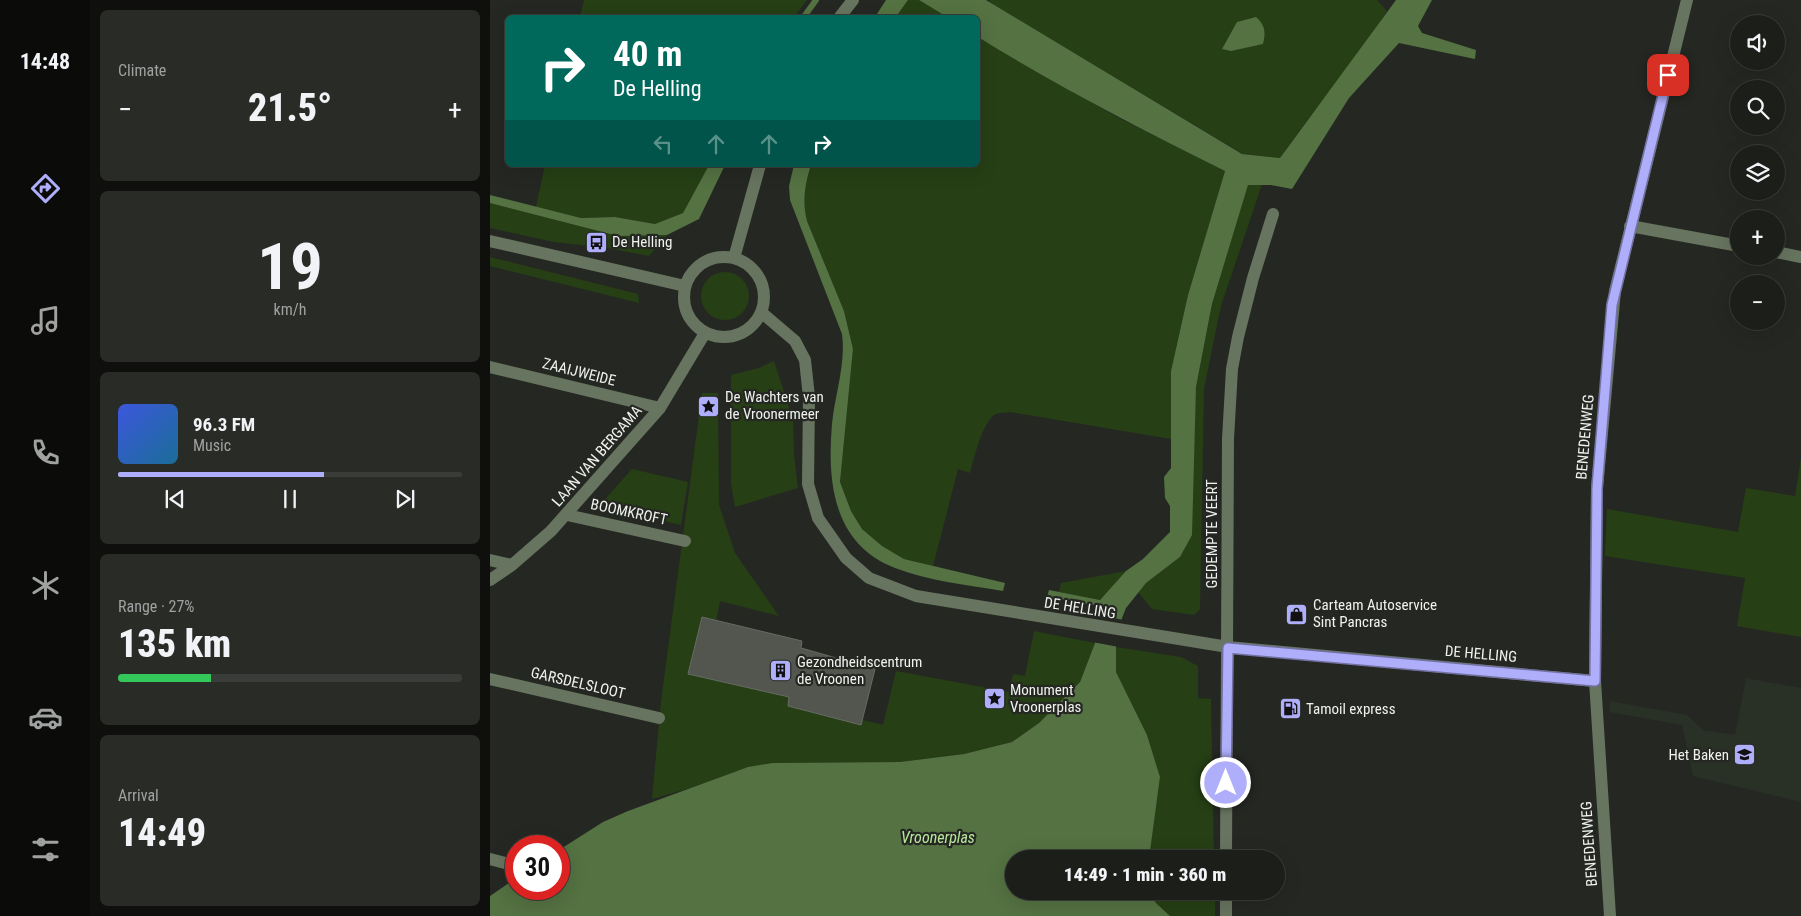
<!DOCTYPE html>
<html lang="en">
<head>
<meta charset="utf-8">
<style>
	:root { --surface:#1c1e1a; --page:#292b27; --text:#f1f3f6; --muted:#a0a2a2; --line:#3a3c39; --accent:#afaefa }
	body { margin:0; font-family:"Roboto Condensed",sans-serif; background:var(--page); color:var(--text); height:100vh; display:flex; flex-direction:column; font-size:19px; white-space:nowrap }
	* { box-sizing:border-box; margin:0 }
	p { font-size:16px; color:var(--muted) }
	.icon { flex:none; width:28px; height:28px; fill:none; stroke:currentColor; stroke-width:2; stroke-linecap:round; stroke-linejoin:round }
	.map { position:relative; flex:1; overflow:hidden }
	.drawer { display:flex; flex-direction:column; gap:10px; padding:10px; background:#0f100e; width:400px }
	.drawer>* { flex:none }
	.guide { position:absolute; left:15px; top:15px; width:475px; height:152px; border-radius:8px; box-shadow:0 5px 20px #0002,0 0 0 1px var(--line); background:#00695c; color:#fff; overflow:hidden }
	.tools { position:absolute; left:1240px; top:15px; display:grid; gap:10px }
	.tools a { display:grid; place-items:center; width:55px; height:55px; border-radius:50%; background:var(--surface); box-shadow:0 5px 20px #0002,0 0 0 1px var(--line); font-size:25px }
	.speed { position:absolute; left:15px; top:835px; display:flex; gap:10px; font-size:25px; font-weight:700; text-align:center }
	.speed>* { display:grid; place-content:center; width:65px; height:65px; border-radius:50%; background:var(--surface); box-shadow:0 5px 20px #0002,0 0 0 1px var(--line); line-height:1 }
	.speed .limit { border:8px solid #d22; background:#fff; color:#111 }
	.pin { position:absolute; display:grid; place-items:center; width:42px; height:42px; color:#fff; margin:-21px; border-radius:10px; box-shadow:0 2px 8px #0006 }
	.me { position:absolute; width:55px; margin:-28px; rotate:0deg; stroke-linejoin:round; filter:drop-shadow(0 0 4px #0008) }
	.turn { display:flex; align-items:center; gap:18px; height:105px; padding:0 25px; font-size:22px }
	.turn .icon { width:65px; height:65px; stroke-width:2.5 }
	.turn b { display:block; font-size:35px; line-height:42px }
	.lanes { display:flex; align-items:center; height:48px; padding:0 25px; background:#0003; justify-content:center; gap:25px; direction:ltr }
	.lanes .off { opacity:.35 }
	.big { font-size:38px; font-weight:800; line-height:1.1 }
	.drawer .widget { flex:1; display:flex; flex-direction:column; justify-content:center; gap:8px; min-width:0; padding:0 18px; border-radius:8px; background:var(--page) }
	.drawer .dial { align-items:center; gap:0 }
	.dial b { font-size:65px; line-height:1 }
	.song { display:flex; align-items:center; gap:15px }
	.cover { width:60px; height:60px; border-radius:8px; background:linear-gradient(135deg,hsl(230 70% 55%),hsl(200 70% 35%)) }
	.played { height:5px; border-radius:2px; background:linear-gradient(90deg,var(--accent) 60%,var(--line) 60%) }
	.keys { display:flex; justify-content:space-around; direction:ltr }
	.heat { display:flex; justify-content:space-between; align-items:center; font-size:28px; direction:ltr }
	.charge { height:8px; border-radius:4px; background:linear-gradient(90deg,#34c759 27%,var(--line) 0) }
	.trip { position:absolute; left:515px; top:850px; width:280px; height:50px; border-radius:25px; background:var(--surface); box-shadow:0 5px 20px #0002,0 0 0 1px var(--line); font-weight:800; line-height:50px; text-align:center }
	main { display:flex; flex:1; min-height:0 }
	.menu { display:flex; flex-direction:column; width:90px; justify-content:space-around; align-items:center; background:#0b0c0a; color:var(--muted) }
	.menu .icon { width:35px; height:35px }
	.menu .selected { color:var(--accent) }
	.menu b { font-size:22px; color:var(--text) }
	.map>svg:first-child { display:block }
	.built { fill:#293025 }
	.green { fill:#263f15 }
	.water { fill:#547242 }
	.pier { fill:#252822 }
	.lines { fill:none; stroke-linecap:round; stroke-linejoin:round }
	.stream { stroke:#547242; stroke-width:6 }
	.building { fill:#52564f; stroke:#676b64 }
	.minor { stroke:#67745f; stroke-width:12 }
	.route-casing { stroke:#7271a2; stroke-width:12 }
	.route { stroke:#afaefa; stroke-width:9 }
	.labels { text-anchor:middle; stroke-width:4.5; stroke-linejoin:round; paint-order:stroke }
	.poi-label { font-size:15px; fill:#eff2ee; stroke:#252822; text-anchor:start }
	.street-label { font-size:15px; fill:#eff2ee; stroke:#252822 }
	.water-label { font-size:16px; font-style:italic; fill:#b8e79d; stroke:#252822 }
</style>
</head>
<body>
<main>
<nav class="menu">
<b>14:48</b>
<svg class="icon selected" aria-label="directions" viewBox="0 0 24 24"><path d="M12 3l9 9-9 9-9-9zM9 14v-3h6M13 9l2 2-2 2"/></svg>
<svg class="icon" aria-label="music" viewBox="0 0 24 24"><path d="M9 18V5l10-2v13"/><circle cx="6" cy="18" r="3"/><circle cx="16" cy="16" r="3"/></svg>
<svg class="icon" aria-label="phone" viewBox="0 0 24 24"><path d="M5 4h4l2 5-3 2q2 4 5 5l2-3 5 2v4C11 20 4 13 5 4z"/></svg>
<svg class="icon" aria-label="climate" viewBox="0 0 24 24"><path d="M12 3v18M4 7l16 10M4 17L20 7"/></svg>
<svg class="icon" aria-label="car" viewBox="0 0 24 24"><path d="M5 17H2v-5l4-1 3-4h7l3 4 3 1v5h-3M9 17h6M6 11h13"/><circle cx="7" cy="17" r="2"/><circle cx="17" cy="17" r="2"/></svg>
<svg class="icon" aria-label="filters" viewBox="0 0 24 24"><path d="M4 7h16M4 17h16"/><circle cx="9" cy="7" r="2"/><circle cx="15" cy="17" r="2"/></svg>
</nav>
<section class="drawer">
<div class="widget"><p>Climate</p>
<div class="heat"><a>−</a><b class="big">21.5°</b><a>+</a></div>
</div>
<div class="widget dial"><b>19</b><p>km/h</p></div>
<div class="widget">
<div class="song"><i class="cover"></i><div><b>96.3 FM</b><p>Music</p></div></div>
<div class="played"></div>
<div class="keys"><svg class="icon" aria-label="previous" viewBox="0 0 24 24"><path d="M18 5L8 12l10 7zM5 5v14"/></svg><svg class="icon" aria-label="pause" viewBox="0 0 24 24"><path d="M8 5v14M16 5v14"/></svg><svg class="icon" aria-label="next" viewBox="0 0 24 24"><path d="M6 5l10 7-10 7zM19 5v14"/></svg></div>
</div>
<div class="widget"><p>Range · 27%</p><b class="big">135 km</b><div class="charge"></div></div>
<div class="widget"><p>Arrival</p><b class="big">14:49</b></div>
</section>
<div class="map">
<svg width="1311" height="916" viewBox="0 0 1311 916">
	<rect width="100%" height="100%" fill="#252822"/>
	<path class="built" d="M 1256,678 L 1311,688 L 1311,802 L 1203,776 L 1192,725 L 1119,712 L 1120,701 L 1197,715 L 1213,730 L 1245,735 Z"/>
	<path class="green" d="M 94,0 L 317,0 L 304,17 L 90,17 Z
		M 418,0 L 429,0 L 457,17 L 406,18 Z
		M 500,0 L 887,0 L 897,11 C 864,62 825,108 790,158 L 753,154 L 499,2 Z
		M 488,37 L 627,117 L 735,171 L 698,295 L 681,371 L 681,439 L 520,412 C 515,413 509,412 504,415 C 492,424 484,458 480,473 L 468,469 L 443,566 L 414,559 L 392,546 L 372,529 L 361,511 L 350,482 L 363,349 L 354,311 L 317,221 C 312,201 315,184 321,165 L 488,165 Z
		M 55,165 L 219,165 L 193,213 L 165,224 L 125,217 L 91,218 L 46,207 Z
		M 758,184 L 772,184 L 731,306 L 714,388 L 710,609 L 704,615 L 662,609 L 648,592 L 656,583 L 690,557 L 706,387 L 722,304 Z
		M 0,203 L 128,236 L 177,235 L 159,256 L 117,248 L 64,242 L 0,228 Z
		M 0,257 L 148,294 L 149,303 L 0,266 Z
		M211 296a24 24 0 1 1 48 0a24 24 0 1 1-48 0Z
		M 284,361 L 303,420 L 304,455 L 308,488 L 245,507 L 241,484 L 241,375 L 269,368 Z
		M 212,393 L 228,393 L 229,505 L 245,553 L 289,616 L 230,601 L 216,673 L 310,695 L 308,704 L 393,725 L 406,671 L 519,692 L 523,674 L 535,676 L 544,631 L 605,643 L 590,682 L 549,723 L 522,742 L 474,754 L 410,762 L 282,763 L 259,767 L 197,789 L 162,799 L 171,701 Z
		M 1311,458 L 1311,637 L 1247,626 L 1255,578 L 1115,556 L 1117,509 L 1248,532 L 1256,488 L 1305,496 Z
		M 142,469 L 198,482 L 191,525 L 109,506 Z
		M 636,571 L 610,600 L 569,592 L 571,583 Z
		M 626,647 L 691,657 L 708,666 L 708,698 L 721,699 L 724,859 L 659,859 L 670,777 L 657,735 L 626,672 Z
		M 658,891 L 725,891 L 725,916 L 680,916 L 666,903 Z"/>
	<path class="water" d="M 396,0 L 418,0 L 406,17 L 385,17 Z
		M 429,0 L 496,0 L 752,154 L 790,158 L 906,0 L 942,0 L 928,26 L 932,33 L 986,50 L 985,59 L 909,43 L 859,98 L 802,189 L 781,185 L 758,185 L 722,304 L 706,387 L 702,535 L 690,557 L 656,583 L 636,608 L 632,618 L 626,647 L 626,672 L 657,735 L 670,777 L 659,859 L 524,859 L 524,891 L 658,891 L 666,903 L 680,916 L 0,916 L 0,896 L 26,878 L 26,889 L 69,889 L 69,850 L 113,822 L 138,811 L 258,767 L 282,763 L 410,762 L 474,754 L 522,742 L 549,723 L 590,682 L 605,643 L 610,606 L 557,597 L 559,590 L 610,600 L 636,571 L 653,559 L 680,532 L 680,506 L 675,498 L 674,477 L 681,468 L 681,371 L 698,295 L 735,171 C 651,129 567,86 488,37 L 488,18 L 457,17 Z
		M 766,17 C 775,25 776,32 773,44 L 741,51 L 732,49 L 747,22 Z
		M 219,165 L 235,165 L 209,219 L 177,235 L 128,236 L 0,203 L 0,195 L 91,218 L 125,217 L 165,224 L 193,213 Z
		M 304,165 L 321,165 C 315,184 312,201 317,221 L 354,311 L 363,349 L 350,482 L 361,511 L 372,529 L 392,546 L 414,559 L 515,583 L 513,591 C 478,585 439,581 405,568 C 343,544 337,482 342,424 C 345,394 356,364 352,334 L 300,200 L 299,186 Z"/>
	<path class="pier" d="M 607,615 L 634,620 L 629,647 L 602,642 Z"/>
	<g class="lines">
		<path class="stream" d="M 313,18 L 326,0"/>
	</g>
	<path class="building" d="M 212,617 L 312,641 L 311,648 L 385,669 L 371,725 L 298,706 L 299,697 L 198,674 Z"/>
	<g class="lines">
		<path class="minor" d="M 349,18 L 363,0
			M 1140,226 L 1249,246
			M 0,241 L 195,286
			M 1286,252 L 1311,257
			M194 297a40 40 0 1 1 80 0a40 40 0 1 1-80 0Z
			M 244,258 L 270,165
			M 271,312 L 305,341 L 315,360 L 319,397 L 318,484 L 328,518 L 356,558 L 379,578 L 426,596 L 738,647 L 1105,681
			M 0,367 L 170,408
			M 77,515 L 195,541
			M 0,560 L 22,565
			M 0,580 L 22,565 L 61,531 L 170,408 L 215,333
			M 0,679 L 169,718
			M 0,859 L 23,865
			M 736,859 L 738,439 L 742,369 L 748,337 L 763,278 L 783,214
			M 736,916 L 736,891
			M 1120,916 L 1105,681 L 1107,488 L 1125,291 L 1197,0"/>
	</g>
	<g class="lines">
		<defs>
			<path id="route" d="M 736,783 L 738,648 L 1105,681 L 1107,488 L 1122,305 L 1178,75"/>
		</defs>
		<use href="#route" class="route-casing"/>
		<use href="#route" class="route"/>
	</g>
	<defs>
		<symbol id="bus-square" viewBox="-11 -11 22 22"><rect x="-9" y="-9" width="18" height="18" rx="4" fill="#afaefa" stroke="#252822"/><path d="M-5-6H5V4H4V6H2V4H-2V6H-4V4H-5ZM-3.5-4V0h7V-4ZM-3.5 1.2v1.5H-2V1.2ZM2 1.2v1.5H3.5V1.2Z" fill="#111"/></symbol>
		<symbol id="sight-square" viewBox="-11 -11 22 22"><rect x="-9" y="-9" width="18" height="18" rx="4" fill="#afaefa" stroke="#252822"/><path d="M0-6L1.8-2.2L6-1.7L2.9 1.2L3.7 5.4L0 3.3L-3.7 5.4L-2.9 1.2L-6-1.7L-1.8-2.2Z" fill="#111"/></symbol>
		<symbol id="shop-square" viewBox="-11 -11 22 22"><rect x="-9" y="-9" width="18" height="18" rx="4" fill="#afaefa" stroke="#252822"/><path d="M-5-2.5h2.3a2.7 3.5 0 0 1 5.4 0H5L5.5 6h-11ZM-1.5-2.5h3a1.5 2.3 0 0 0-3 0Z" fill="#111"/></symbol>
		<symbol id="building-square" viewBox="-11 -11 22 22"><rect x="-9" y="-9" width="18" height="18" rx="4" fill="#afaefa" stroke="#252822"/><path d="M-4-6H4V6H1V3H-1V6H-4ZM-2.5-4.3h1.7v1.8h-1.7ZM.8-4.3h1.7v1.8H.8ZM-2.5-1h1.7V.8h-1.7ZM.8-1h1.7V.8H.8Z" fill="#111"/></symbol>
		<symbol id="fuel-square" viewBox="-11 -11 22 22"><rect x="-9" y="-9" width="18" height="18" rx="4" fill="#afaefa" stroke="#252822"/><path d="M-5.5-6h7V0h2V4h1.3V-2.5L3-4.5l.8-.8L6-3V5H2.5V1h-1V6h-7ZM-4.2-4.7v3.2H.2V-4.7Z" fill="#111"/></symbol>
		<symbol id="school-square" viewBox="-11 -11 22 22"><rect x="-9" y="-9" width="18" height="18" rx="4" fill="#afaefa" stroke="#252822"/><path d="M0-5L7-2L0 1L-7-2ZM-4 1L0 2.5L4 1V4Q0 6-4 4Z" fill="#111"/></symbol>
	</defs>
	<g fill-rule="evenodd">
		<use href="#bus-square" x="94" y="230" width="25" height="25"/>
		<use href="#sight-square" x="206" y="394" width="25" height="25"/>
		<use href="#shop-square" x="794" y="602" width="25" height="25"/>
		<use href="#building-square" x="278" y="658" width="25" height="25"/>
		<use href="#sight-square" x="492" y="686" width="25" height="25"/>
		<use href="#fuel-square" x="788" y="696" width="25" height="25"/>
		<use href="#school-square" x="1242" y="742" width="25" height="25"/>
	</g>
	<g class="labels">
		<g class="poi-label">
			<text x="122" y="247">De Helling</text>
			<text x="235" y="402">De Wachters van<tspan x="235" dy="17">de Vroonermeer</tspan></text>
			<text x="823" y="610">Carteam Autoservice<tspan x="823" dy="17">Sint Pancras</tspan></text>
			<text x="307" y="667">Gezondheidscentrum<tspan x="307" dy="17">de Vroonen</tspan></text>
			<text x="520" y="695">Monument<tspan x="520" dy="17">Vroonerplas</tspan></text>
			<text x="816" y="714">Tamoil express</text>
			<text x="1239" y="760" text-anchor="end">Het Baken</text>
		</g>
		<g class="street-label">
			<text transform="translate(89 372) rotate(14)" y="5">ZAAIJWEIDE</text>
			<text transform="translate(1095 437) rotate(-85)" y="5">BENEDENWEG</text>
			<text transform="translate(107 456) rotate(-49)" y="5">LAAN VAN BERGAMA</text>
			<text transform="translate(139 512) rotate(12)" y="5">BOOMKROFT</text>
			<text transform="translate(722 534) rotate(-90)" y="5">GEDEMPTE VEERT</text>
			<text transform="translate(590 608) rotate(9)" y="5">DE HELLING</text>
			<text transform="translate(991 654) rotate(5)" y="5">DE HELLING</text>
			<text transform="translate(88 683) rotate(13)" y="5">GARSDELSLOOT</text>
			<text transform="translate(1099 844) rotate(-94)" y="5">BENEDENWEG</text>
		</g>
		<g class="water-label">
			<text x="448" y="843">Vroonerplas</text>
		</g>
	</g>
</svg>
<div class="tools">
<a><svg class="icon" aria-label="sound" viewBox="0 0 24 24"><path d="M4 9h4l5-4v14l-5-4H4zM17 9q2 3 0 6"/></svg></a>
<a><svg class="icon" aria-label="search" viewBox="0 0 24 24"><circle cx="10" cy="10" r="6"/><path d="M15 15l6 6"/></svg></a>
<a><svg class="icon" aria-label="layers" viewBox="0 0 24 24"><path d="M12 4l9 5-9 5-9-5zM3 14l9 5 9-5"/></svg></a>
<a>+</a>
<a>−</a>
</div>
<div class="speed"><div class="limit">30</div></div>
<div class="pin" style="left:1178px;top:75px;background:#d93025"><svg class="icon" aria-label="arrive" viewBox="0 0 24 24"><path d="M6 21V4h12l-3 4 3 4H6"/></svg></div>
<svg class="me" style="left:736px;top:783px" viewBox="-20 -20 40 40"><circle r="17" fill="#afaefa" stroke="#fff" stroke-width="3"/><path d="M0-11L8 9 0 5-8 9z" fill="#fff"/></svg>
<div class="trip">14:49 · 1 min · 360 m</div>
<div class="guide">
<div class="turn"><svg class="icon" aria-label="right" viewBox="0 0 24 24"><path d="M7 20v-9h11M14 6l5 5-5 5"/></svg><div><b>40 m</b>De Helling</div></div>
<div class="lanes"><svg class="icon off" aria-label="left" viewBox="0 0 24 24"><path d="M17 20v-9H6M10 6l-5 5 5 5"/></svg><svg class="icon off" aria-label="ahead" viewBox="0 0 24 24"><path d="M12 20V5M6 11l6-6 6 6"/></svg><svg class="icon off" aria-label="ahead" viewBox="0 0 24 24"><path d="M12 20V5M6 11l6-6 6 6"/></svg><svg class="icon" aria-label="right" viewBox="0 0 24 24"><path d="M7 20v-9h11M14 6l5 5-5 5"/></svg></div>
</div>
</div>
</main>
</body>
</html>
